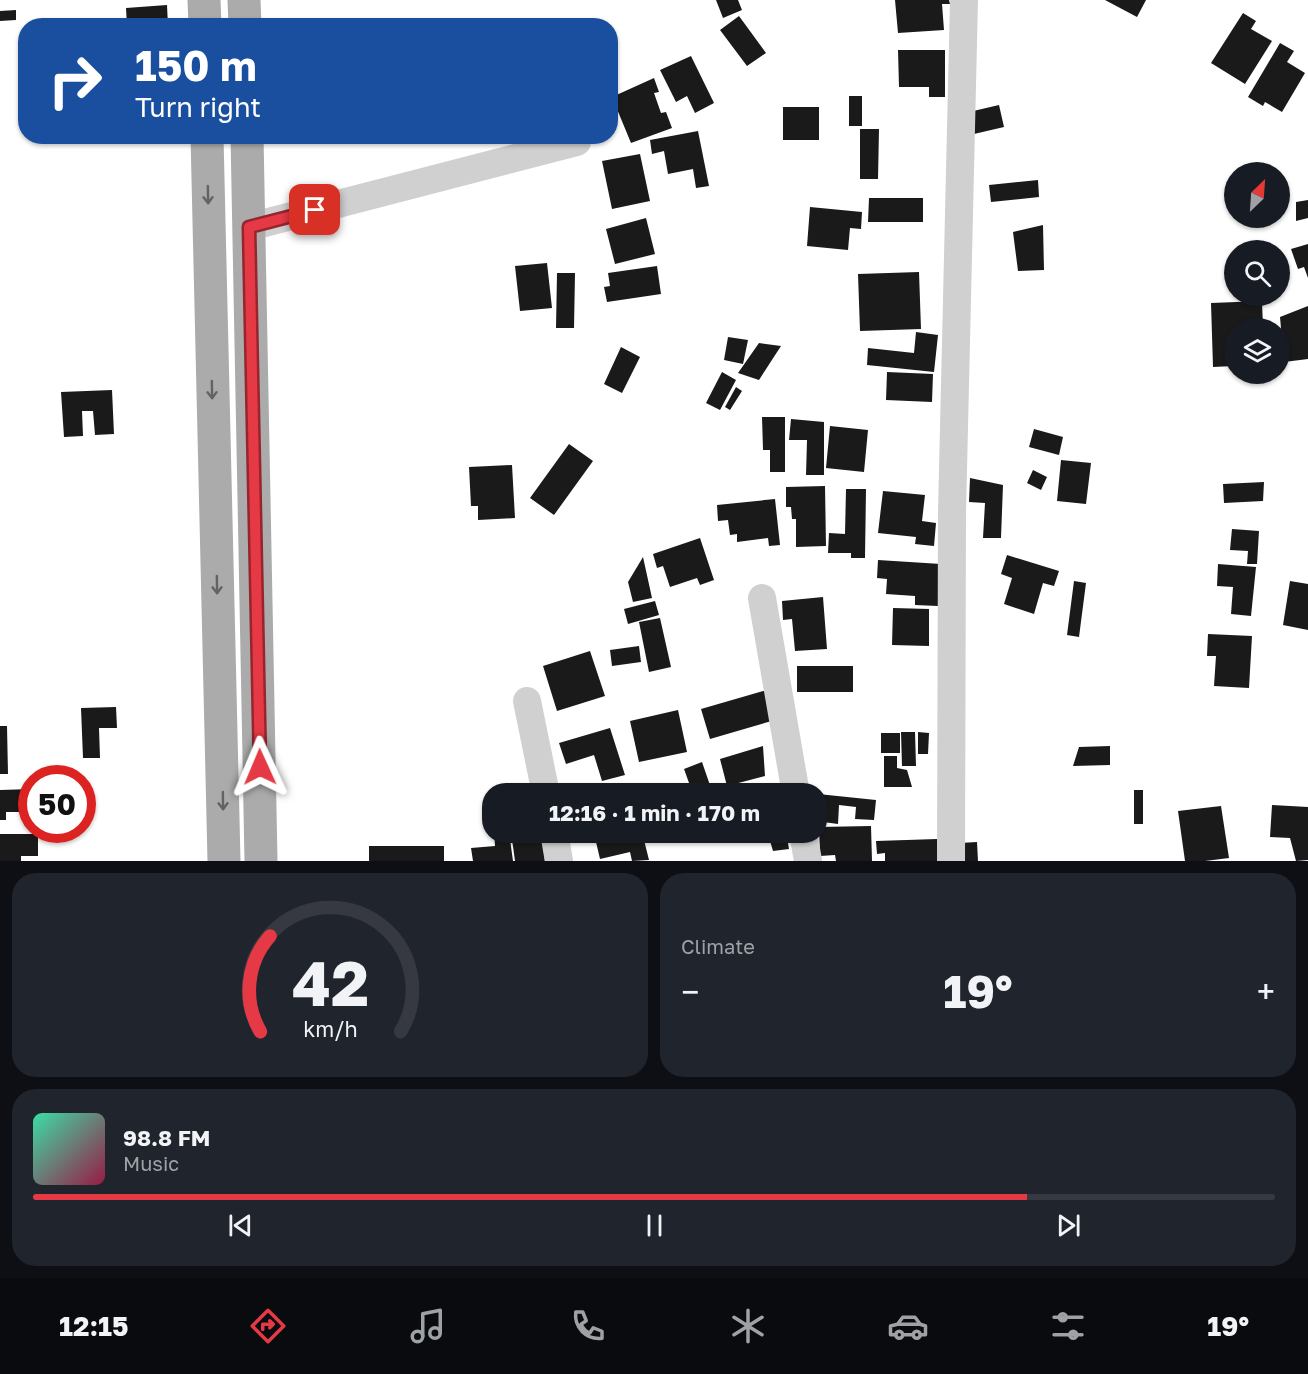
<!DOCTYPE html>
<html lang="en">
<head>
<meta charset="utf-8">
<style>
	:root { --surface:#171b24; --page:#20242c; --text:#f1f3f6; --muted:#9ea1a6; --line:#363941; --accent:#e63946 }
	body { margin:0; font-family:"Golos Text",sans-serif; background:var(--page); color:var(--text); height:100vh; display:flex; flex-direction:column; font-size:22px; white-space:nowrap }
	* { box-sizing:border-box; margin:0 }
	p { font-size:20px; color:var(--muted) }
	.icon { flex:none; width:33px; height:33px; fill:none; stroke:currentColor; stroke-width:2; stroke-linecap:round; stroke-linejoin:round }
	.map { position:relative; height:861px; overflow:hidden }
	.details { display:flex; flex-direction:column; gap:12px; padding:12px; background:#0d0f14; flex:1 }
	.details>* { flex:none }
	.guide { position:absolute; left:18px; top:18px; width:600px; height:126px; border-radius:24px; box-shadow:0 2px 4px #0004; background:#1a4fa0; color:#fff; overflow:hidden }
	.needle { width:39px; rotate:25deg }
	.tools { position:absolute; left:1224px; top:162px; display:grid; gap:12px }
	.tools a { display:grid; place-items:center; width:66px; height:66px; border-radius:50%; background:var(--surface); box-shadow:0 2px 4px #0004; font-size:30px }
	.speed { position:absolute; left:18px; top:765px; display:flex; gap:12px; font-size:30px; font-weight:700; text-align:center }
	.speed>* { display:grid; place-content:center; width:78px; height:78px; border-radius:50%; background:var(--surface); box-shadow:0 2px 4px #0004; line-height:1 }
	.speed .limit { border:9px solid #d22; background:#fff; color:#111 }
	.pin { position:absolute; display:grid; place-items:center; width:51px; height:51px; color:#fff; margin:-26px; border-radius:12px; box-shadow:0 3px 9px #0006 }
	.me { position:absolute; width:66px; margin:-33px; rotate:359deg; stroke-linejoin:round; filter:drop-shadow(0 0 4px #0008) }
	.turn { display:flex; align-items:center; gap:21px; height:126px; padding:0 18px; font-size:27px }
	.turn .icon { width:78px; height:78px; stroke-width:2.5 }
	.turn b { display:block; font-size:42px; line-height:51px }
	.big { font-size:45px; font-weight:700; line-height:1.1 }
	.details .tile { flex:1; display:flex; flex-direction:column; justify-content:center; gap:9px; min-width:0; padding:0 21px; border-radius:24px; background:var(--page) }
	.details .dial { align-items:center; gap:0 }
	.dial svg { height:156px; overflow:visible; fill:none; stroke:var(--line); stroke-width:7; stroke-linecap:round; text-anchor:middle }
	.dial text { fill:var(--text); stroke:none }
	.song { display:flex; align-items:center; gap:18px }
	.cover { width:72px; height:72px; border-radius:9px; background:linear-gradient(135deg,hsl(160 70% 55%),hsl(340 70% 35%)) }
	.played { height:6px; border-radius:3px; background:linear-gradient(90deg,var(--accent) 80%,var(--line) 80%) }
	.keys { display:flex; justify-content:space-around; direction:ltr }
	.heat { display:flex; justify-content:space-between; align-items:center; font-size:33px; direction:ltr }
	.details .tiles { flex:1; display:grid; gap:12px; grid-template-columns:1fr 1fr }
	.tile:last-child { grid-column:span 2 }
	.trip { position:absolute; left:482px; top:783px; width:345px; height:60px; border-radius:24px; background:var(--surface); box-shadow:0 2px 4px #0004; font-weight:700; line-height:60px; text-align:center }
	.tab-bar { display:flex; height:96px; justify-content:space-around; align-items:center; background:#090b0e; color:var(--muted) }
	.tab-bar .icon { width:42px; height:42px }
	.tab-bar .active { color:var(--accent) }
	.tab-bar b { font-size:27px; color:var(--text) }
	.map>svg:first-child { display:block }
	.building { fill:#1a1a1a }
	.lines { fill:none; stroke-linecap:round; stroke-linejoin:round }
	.minor { stroke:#d0d0d0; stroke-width:28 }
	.major { stroke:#ababab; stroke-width:33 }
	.oneway { stroke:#636363 }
	.route-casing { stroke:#96252e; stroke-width:15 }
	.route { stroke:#e63946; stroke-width:10 }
</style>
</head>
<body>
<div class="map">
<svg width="1308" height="861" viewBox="0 0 1308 861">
	<rect width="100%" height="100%" fill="#fff"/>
	<path class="building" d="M 716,0 L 738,0 L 742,10 L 723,18 Z
		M 895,0 L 949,0 L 950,4 L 942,4 L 944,30 L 898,33 Z
		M 1105,0 L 1146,0 L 1137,17 Z
		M 167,5 L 168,26 L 127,26 L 126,8 Z
		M 16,10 L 16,20 L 0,21 L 0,11 Z
		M 1243,13 L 1256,21 L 1251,29 L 1272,41 L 1245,84 L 1211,63 Z
		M 739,16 L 766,53 L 747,66 L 720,30 Z
		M 60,19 L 61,26 L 43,26 L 43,21 Z
		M 1280,43 L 1294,51 L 1287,62 L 1305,73 L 1282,112 L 1265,102 L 1263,106 L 1248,97 Z
		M 898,50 L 945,50 L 945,97 L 929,97 L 929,87 L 899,87 Z
		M 691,56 L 714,103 L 695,113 L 687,96 L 676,102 L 660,70 Z
		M 654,78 L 659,92 L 654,93 L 661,113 L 666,112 L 672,128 L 631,143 L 612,97 Z
		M 849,96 L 862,96 L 862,126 L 849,126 Z
		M 999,105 L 1004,127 L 974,134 L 969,112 Z
		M 783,107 L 819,107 L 819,140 L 783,140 Z
		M 860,129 L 879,129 L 878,179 L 860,179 Z
		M 698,131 L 709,186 L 696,188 L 693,169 L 668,174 L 664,151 L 652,154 L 650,140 Z
		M 640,154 L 650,201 L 612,209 L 602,161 Z
		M 1038,180 L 1039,197 L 991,202 L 989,185 Z
		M 869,198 L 923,198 L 923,222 L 868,222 Z
		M 1308,200 L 1308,218 L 1296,221 L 1296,202 Z
		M 810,207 L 862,212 L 861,229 L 850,228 L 848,250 L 807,246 Z
		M 646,218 L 655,254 L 615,264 L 606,229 Z
		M 1043,225 L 1044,270 L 1018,271 L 1013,232 Z
		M 1308,244 L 1308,278 L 1304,267 L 1298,269 L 1291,249 Z
		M 547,263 L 552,308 L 520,311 L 515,266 Z
		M 657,266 L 661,294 L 607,302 L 604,287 L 610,286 L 608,273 Z
		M 919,272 L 921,329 L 860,331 L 858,274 Z
		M 557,273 L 575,273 L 574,328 L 556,328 Z
		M 1262,301 L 1263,328 L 1234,328 L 1234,366 L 1213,367 L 1211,303 Z
		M 1308,306 L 1308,359 L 1284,362 L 1280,317 Z
		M 916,332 L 938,335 L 934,372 L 867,365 L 868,348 L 914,353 Z
		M 728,337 L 748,340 L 743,364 L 724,360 Z
		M 759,343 L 781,346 L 759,380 L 738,373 Z
		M 621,347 L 640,357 L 622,393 L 604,384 Z
		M 722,372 L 736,380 L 720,410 L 706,403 Z
		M 887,372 L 933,374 L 932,402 L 886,400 Z
		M 736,387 L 742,391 L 730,410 L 725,407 Z
		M 112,390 L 114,434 L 95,435 L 93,411 L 82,411 L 83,436 L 64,437 L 61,392 Z
		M 762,417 L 785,417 L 785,472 L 770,472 L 770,450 L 763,450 Z
		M 791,419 L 824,422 L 824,475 L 806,475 L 807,440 L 789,440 Z
		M 830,426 L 868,430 L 864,472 L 826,468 Z
		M 1034,429 L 1063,437 L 1059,455 L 1029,447 Z
		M 569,444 L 593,461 L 554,515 L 530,498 Z
		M 1061,460 L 1091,463 L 1086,504 L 1057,501 Z
		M 512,465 L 515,518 L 478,520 L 478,506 L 471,506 L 469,467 Z
		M 1033,470 L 1047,477 L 1041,490 L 1027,483 Z
		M 970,478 L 1003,485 L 1001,538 L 983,538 L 985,503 L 969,502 Z
		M 1264,482 L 1263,501 L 1224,503 L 1223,484 Z
		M 825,486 L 826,546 L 796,547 L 796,519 L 792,519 L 791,507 L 786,507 L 786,487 Z
		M 846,489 L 866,489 L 865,558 L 851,558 L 851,553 L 828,553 L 829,533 L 845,534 Z
		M 883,491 L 925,495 L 922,521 L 936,523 L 934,546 L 915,544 L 916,537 L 878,533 Z
		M 775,499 L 780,545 L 769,546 L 768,538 L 737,542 L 737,534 L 730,535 L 728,520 L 718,521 L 717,505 Z
		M 1232,529 L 1259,531 L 1257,564 L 1247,564 L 1248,551 L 1230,550 Z
		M 700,538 L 714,580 L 700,585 L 697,578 L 670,587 L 663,566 L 657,568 L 653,554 Z
		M 1007,555 L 1059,571 L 1054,586 L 1043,583 L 1034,614 L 1004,604 L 1012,578 L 1001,574 Z
		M 643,557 L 652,598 L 633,602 L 628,582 Z
		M 878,560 L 941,564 L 938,606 L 915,605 L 915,596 L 886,594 L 887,579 L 877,578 Z
		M 1218,564 L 1256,567 L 1251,616 L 1231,614 L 1233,587 L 1217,586 Z
		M 1074,581 L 1086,583 L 1079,637 L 1067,635 Z
		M 1290,581 L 1308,584 L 1308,630 L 1283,625 Z
		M 823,597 L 827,649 L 795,651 L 792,619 L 783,620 L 782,601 Z
		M 655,601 L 659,615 L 628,624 L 624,609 Z
		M 893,608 L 929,609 L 929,646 L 892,645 Z
		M 660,618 L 671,667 L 649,672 L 639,622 Z
		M 1208,634 L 1252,636 L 1249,688 L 1214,686 L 1216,656 L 1207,656 Z
		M 639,646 L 641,662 L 612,666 L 610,650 Z
		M 590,651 L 605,696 L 557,711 L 543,666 Z
		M 797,666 L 853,666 L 853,692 L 797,692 Z
		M 767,690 L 775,720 L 710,739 L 701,709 Z
		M 116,707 L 117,728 L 99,728 L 100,758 L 83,758 L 81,708 Z
		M 678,710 L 687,752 L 639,762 L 630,721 Z
		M 0,726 L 7,726 L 8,774 L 0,774 Z
		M 610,728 L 625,775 L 602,781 L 594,755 L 566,764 L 559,743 Z
		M 901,732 L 915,732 L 916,766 L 902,766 Z
		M 918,732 L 929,733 L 928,754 L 918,754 Z
		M 881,733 L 900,733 L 900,753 L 881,753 Z
		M 763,746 L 765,776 L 727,786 L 720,759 Z
		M 1110,746 L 1110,765 L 1073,766 L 1079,747 Z
		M 884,756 L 897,756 L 897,768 L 907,770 L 912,787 L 884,787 Z
		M 702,762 L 713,794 L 693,794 L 684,769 Z
		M 32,789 L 32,812 L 6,812 L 6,820 L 0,820 L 0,790 Z
		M 1134,790 L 1143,790 L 1143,824 L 1134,824 Z
		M 818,794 L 876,800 L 874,820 L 855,819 L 856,807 L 839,805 L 838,824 L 816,821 Z
		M 1272,805 L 1308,807 L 1308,860 L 1296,861 L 1290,838 L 1270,837 Z
		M 1221,806 L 1229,858 L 1205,861 L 1185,861 L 1178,811 Z
		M 871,826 L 872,861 L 836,861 L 835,855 L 820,856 L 819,827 Z
		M 494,832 L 509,832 L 513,861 L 473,861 L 471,848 L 495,846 Z
		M 511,832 L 541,832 L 545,861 L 515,861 Z
		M 635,832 L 642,832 L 649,860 L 632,861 L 630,852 L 600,859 L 596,842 Z
		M 746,832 L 786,832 L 789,849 L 773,851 L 768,834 L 748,840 Z
		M 0,834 L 38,834 L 38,856 L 21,856 L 21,861 L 0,861 Z
		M 937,839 L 938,861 L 885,861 L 885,853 L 877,854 L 876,841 Z
		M 977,842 L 978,861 L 961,861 L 960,843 Z
		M 369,846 L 444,846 L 444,861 L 369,861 Z"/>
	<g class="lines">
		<path class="minor" d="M 249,227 L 577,142
			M 762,598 L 796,794
			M 527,701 L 546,794
			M 554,832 L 559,861
			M 803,832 L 808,861
			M 951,861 L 952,513 L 964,0"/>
		<path class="major" d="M 204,0 L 205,26
			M 244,0 L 245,26
			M 207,136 L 224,861
			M 247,136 L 261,861"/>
	</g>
	<defs><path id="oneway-shaft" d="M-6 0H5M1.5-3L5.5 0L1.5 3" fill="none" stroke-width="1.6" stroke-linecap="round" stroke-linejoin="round" transform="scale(1.5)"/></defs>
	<g class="oneway">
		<use href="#oneway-shaft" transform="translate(208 195) rotate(89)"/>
		<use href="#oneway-shaft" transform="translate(212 390) rotate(89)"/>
		<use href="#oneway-shaft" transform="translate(217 585) rotate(89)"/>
		<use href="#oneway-shaft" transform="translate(223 801) rotate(89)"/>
	</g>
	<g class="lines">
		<defs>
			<path id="route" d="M 260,767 L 249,227 L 315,210"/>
		</defs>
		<use href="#route" class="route-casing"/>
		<use href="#route" class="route"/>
	</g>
</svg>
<div class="tools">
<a><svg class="needle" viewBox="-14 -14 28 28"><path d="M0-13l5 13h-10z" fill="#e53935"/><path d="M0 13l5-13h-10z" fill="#9ea1a6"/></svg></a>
<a><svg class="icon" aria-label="search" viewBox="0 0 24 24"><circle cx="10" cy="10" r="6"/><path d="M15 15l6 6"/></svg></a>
<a><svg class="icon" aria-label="layers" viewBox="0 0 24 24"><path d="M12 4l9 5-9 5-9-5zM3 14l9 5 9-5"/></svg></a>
</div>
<div class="speed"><div class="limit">50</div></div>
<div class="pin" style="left:315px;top:210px;background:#d93025"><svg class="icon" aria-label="arrive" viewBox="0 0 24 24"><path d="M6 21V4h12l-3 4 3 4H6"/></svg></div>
<svg class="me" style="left:260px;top:767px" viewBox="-20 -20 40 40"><path d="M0-17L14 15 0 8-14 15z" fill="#e63946" stroke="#fff" stroke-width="4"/></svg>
<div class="trip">12:16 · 1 min · 170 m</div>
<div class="guide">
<div class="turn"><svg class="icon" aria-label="right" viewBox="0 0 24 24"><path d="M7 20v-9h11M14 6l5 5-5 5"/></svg><div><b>150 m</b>Turn right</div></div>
</div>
</div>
<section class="details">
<div class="tiles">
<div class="tile dial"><svg viewBox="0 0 100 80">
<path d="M14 69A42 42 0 1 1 86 69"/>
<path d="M14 69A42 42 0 0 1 19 20" stroke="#e63946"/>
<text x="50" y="56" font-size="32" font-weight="700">42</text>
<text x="50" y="72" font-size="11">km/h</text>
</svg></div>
<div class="tile"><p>Climate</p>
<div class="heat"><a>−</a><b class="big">19°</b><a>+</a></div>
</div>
<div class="tile">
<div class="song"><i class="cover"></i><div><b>98.8 FM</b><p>Music</p></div></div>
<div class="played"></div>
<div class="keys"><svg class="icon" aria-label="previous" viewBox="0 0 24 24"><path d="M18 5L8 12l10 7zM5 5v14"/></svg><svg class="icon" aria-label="pause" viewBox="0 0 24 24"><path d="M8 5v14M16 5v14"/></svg><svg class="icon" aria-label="next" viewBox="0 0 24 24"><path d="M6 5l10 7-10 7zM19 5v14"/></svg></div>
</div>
</div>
</section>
<nav class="tab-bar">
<b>12:15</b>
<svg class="icon active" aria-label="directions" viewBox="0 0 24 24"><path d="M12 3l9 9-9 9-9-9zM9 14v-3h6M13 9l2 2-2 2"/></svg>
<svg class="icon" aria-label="music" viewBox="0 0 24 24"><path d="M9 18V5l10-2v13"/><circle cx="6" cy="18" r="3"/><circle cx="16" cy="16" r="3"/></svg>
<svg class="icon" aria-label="phone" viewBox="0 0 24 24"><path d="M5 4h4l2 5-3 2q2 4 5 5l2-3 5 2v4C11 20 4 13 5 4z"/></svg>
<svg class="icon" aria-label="climate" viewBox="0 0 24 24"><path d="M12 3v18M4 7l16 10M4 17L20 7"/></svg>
<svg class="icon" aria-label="car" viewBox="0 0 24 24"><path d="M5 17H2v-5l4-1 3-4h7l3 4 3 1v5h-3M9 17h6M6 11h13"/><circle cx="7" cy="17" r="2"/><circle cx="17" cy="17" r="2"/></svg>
<svg class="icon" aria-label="filters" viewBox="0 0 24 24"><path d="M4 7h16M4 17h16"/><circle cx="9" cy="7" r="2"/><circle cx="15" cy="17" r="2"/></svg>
<b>19°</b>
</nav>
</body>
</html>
